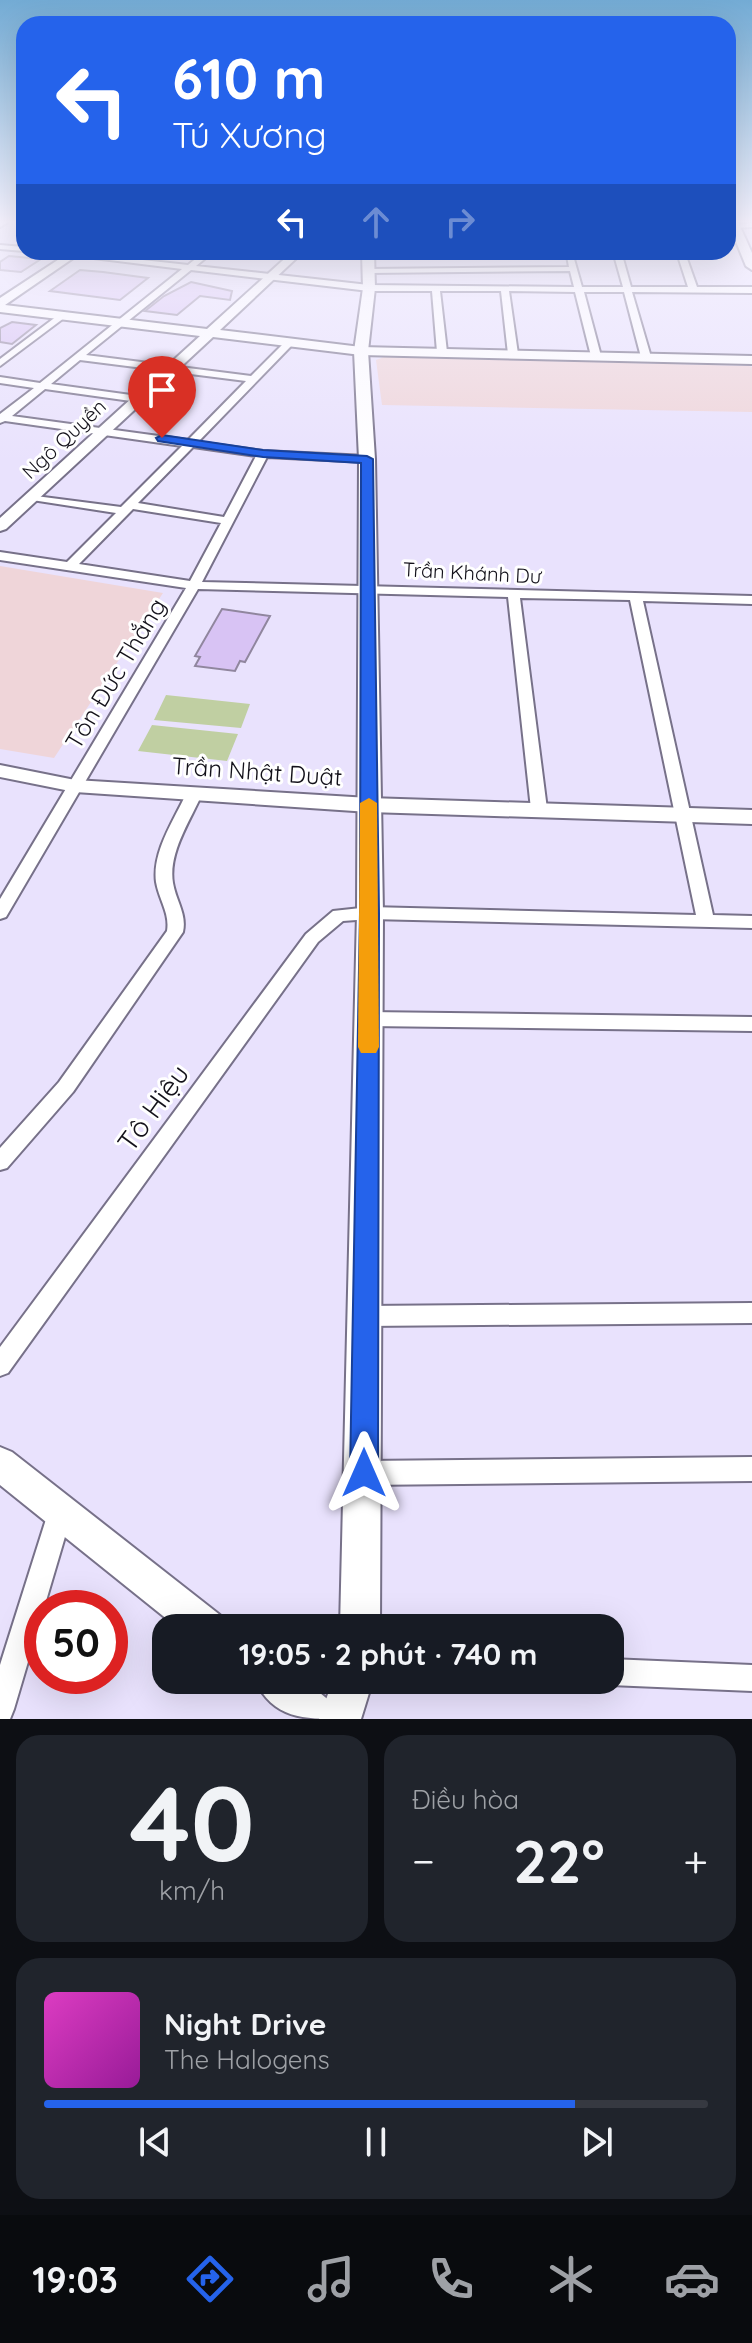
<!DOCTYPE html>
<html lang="vi">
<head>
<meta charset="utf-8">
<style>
	:root { --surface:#171b24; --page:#20242c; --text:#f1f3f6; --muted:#9ea1a6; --line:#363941; --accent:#2563eb }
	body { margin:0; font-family:Quicksand,sans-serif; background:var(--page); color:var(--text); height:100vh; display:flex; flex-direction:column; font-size:30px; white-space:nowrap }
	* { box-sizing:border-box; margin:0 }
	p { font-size:26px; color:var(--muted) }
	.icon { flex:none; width:44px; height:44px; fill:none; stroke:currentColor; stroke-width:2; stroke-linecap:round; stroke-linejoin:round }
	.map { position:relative; height:1719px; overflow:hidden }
	.drawer { display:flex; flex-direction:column; gap:16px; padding:16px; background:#0d0f14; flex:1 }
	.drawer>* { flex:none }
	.guide { position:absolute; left:16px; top:16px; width:720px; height:244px; border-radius:24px; box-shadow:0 8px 32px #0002; background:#2563eb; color:#fff; overflow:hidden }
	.speed { position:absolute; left:24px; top:1590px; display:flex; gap:16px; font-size:40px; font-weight:700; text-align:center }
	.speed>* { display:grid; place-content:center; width:104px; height:104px; border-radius:50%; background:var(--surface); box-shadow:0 8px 32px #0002; line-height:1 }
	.speed .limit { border:12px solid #d22; background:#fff; color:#111 }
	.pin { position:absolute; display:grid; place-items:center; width:68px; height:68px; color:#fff; margin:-82px -34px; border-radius:50% 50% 50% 0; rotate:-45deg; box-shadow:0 0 8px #0007 }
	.pin .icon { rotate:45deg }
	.me { position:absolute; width:88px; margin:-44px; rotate:0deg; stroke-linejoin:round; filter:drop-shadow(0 0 6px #0008) }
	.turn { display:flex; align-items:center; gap:28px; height:168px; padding:0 24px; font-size:36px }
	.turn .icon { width:104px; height:104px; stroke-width:2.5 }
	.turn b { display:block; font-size:56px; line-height:68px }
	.lanes { display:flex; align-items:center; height:76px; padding:0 24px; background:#0003; justify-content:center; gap:40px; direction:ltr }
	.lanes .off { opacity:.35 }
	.big { font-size:60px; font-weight:700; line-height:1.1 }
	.drawer .card { flex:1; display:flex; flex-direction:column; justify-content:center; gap:12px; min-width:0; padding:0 28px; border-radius:24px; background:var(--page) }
	.drawer .dial { align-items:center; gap:0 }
	.dial b { font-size:104px; line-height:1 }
	.song { display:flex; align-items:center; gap:24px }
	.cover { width:96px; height:96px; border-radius:12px; background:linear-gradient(135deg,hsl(310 70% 55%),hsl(300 70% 35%)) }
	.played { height:8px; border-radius:4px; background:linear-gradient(90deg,var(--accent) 80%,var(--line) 80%) }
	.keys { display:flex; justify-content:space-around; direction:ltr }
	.heat { display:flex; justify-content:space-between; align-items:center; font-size:44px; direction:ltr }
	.drawer .tiles { flex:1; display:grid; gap:16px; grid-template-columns:1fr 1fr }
	.card:last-child { grid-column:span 2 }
	.trip { position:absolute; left:152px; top:1614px; width:472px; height:80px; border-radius:24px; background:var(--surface); box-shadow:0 8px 32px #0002; font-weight:700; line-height:80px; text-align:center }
	.dock { display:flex; height:128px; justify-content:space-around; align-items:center; background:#090b0e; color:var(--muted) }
	.dock .icon { width:56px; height:56px }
	.dock .selected { color:var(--accent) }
	.dock b { font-size:36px; color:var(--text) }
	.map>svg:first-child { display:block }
	.education { fill:#efd5d9 }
	.green { fill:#c0cfa2 }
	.building { fill:#d8c3f4; stroke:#90869e; stroke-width:2 }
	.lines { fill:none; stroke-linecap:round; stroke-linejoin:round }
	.minor-casing { stroke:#777189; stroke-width:4 }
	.tertiary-casing { stroke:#777189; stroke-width:4 }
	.secondary-casing { stroke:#777189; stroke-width:4 }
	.primary-casing { stroke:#777189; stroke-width:4 }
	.minor { fill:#fff; fill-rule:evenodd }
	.tertiary { fill:#fff; fill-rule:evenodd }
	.secondary { fill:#fff; fill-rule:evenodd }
	.primary { fill:#fff; fill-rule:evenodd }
	.route { fill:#2563eb; stroke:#184099; stroke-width:2 }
	.slow { fill:#f59e0b }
	.labels { text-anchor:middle; stroke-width:6; stroke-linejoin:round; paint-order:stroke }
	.far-street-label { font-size:20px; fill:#13111a; stroke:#fff }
	.street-label { font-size:24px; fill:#13111a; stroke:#fff }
	.near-street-label { font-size:28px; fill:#13111a; stroke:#fff }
</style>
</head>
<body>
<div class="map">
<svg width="752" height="1719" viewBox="0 0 752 1719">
	<rect width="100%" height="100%" fill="#e9e2fd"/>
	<path class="education" d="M 384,357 L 749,366 L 752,367 L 752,412 L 382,405 L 376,360 Z
		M 0,566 L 163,593 L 54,758 L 0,749 Z"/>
	<path class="green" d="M 166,695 L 250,704 L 241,728 L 154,720 Z
		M 152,725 L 238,734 L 227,761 L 138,751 Z"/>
	<path class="building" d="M 9,256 L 41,259 L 21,272 L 0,270 L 0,262 Z
		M 80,270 L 103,272 L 148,278 L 120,300 L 50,291 Z
		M 191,282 L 232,291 L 230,300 L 200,296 L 177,315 L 145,311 L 164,296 Z
		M 12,322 L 36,325 L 12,344 L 0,342 L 0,328 Z
		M 222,609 L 270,616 L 245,662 L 240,661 L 235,671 L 195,666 L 200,657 L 195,656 Z"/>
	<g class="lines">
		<defs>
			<path id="minor" d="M 752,223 L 752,227 L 735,228 L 731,226 Z
				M 0,245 L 24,247 L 24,251 L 0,249 Z
				M 45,252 L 70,252 L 188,265 L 204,252 L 213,252 L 196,266 L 369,285 L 574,287 L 570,271 L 368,273 L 364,271 L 368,269 L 569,267 L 567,256 L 365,257 L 368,253 L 572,252 L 582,287 L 623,287 L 614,255 L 618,253 L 622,255 L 631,287 L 688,287 L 678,256 L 682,254 L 686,256 L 697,287 L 752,287 L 752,293 L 632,292 L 651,357 L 646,360 L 641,357 L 624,292 L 584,292 L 601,356 L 596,359 L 591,356 L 575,292 L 509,291 L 518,354 L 513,357 L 508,354 L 501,291 L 440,291 L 447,352 L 442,355 L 437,352 L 432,291 L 369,291 L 191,270 L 86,355 L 251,376 L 287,340 L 293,340 L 293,344 L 198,442 L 263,451 L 367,456 L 372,459 L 367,462 L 267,457 L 202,582 L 752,596 L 752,604 L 643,601 L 713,915 L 752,916 L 752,928 L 370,919 L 343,921 L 318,942 L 8,1373 L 0,1376 L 0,1347 L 306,934 L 333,911 L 370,907 L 696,915 L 630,600 L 520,598 L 547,809 L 539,814 L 531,809 L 508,597 L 198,589 L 6,917 L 0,919 L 0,899 L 186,588 L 0,560 L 0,552 L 67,562 L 116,513 L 32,500 L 26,497 L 28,495 L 121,507 L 182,446 L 5,421 L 0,423 L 0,414 L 34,388 L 0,383 L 0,377 L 40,383 L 182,269 ZM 80,360 L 246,381 L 188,440 L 12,416 L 45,389 L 138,402 L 143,399 L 138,396 L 51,384 ZM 193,447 L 256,456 L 224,517 L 138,503 ZM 133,509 L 221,523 L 190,581 L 79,564 Z
				M 61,313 L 68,315 L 0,366 L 0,359 Z
				M 194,789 L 202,794 C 190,821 168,853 173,883 C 176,901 187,914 183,932 L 73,1092 L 7,1168 L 0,1170 L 0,1148 L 59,1082 L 167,931 C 170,913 159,900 156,882 C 152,852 174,820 186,794 Z
				M 368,1012 L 752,1017 L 752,1031 L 368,1026 L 362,1024 L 359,1019 L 362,1014 Z
				M 752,1303 L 752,1323 L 364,1326 L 356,1323 L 353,1316 L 356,1309 L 364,1306 Z
				M 752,1457 L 752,1481 L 364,1485 L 355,1482 L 352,1473 L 355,1464 L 364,1461 Z
				M 60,1501 L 69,1504 L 72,1513 L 14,1709 L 10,1719 L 0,1719 L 0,1665 L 48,1513 L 51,1504 Z
				M 610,1659 L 752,1665 L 752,1691 L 610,1685 L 600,1680 L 610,1680 Z"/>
			<path id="tertiary" d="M 70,252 L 82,252 L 5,305 L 207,329 L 292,252 L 303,252 L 220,330 L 361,347 L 752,356 L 752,364 L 361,355 L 213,337 L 6,529 L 0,531 L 0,518 L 200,336 L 0,312 L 0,298 Z
				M 0,765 L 75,780 L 369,798 L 752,810 L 752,824 L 369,812 L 75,792 L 0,777 Z
				M 0,1447 L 12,1452 L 220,1615 L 225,1628 L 178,1628 L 0,1485 Z
				M 255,1680 L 304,1680 L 336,1706 L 342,1719 C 304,1719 273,1719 255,1680 Z"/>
			<path id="secondary" d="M 728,222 L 738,222 L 752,253 L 752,270 L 746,266 Z
				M 362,252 L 374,252 L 375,288 L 368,351 L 375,459 L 383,913 L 380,1628 L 340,1628 L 357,913 L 359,459 L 354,351 L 363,288 Z
				M 333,1680 L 373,1680 L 361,1719 L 319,1719 Z"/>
			<path id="primary" d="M 0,222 L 8,222 L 0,227 Z"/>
		</defs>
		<use href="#minor" class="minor-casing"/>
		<use href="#tertiary" class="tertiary-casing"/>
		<use href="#secondary" class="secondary-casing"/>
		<use href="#primary" class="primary-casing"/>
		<use href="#minor" class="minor"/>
		<use href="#tertiary" class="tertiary"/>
		<use href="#secondary" class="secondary"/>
		<use href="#primary" class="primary"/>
	</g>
	<linearGradient id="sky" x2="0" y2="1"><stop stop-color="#73abd4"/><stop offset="0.48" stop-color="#f5f2fe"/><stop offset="1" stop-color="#f5f2fe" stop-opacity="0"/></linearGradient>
	<rect width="752" height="462" fill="url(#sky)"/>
	<path class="route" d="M 162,435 L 263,450 L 367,456 L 373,459 L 379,913 L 378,1473 L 374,1483 L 364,1487 L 354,1483 L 350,1473 L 360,913 L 361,463 L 263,457 L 158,441 L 156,438 Z"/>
	<path class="slow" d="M 369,798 L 377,803 L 379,1047 L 376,1053 L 361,1053 L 358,1047 L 360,803 Z"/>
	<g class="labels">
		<g class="far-street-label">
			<text transform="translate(64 439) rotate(-43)" y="7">Ngô Quyền</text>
			<text transform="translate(472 573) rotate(3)" y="7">Trần Khánh Dư</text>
		</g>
		<g class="street-label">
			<text transform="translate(116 674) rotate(-59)" y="8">Tôn Đức Thắng</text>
			<text transform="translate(257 772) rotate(4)" y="8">Trần Nhật Duật</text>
		</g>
		<g class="near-street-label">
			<text transform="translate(153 1108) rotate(-54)" y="10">Tô Hiệu</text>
		</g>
	</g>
</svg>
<div class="speed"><div class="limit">50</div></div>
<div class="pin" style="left:162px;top:438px;background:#d93025"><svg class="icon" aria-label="arrive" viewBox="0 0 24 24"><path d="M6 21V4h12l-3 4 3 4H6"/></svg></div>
<svg class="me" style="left:364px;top:1473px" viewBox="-20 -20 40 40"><path d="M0-17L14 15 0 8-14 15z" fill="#2563eb" stroke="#fff" stroke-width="4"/></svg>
<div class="trip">19:05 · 2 phút · 740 m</div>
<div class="guide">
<div class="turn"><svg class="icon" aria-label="left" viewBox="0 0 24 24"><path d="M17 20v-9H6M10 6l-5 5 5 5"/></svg><div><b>610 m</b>Tú Xương</div></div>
<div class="lanes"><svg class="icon" aria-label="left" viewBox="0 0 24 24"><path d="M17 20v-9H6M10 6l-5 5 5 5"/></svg><svg class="icon off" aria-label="ahead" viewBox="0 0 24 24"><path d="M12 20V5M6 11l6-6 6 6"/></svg><svg class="icon off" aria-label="right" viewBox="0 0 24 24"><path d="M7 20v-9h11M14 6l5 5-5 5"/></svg></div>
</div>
</div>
<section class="drawer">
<div class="tiles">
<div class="card dial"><b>40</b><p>km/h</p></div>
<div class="card"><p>Điều hòa</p>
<div class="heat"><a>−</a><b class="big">22°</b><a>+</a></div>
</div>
<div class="card">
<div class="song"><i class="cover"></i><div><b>Night Drive</b><p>The Halogens</p></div></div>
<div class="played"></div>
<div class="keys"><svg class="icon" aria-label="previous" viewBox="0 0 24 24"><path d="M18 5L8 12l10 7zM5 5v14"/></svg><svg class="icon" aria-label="pause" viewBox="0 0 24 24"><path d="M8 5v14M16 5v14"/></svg><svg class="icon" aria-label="next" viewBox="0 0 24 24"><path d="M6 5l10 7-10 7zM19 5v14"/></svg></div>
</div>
</div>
</section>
<nav class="dock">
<b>19:03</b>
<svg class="icon selected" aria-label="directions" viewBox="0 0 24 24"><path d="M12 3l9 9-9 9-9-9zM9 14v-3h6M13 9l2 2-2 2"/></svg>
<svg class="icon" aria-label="music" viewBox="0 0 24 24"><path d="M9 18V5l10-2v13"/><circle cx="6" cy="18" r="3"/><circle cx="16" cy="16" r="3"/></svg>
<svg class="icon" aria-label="phone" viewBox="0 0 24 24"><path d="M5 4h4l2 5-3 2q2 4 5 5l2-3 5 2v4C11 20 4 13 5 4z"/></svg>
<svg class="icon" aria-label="climate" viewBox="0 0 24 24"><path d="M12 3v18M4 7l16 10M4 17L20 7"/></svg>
<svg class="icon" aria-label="car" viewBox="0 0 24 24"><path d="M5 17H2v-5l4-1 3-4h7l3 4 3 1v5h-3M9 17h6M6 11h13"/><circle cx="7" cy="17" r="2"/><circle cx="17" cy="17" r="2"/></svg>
</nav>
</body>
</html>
